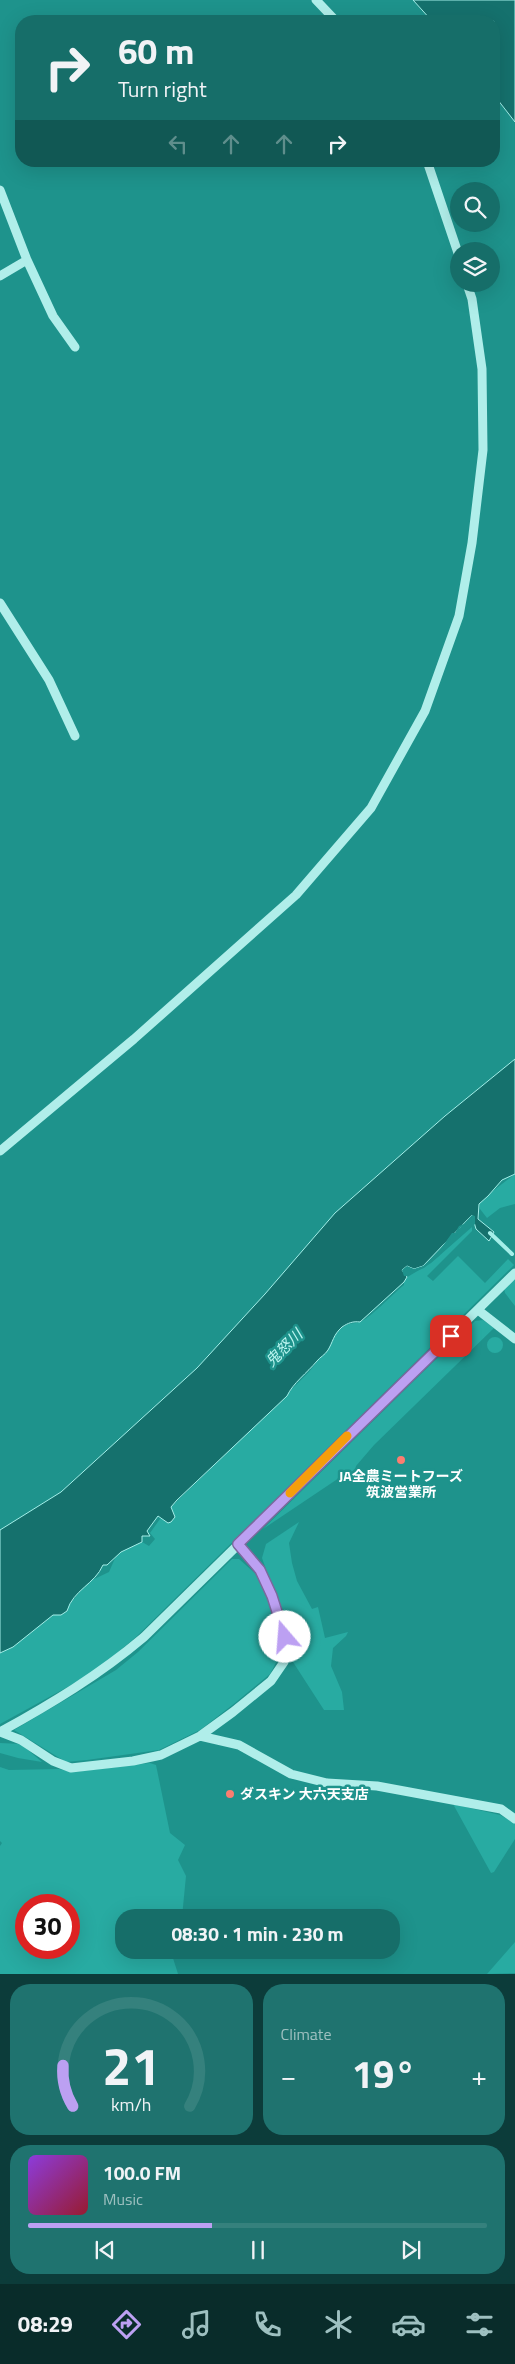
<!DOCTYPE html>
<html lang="en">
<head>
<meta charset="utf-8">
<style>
	:root { --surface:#166e69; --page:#1f736f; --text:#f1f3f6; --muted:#9ec0c0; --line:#35817d; --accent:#bca0f2 }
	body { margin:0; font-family:"Titillium Web","Noto Sans JP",sans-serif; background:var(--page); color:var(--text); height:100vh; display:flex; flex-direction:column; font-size:19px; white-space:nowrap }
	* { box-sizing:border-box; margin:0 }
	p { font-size:16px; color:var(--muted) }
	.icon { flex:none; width:28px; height:28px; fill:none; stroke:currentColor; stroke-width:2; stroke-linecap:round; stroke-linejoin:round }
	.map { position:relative; height:1974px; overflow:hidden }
	.panel { display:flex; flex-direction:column; gap:10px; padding:10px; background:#0c3c3a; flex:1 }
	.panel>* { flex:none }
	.top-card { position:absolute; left:15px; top:15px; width:485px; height:152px; border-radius:20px; box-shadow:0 5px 20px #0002; background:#166e69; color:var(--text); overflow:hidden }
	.tools { position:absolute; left:450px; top:182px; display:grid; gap:10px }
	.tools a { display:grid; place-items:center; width:50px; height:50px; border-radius:50%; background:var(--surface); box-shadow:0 5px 20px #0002; font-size:25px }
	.speed { position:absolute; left:15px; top:1894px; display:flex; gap:10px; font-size:25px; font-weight:700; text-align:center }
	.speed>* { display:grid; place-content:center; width:65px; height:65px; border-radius:50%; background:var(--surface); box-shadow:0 5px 20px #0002; line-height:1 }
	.speed .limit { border:8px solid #d22; background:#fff; color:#111 }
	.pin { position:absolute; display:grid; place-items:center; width:42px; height:42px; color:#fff; margin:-21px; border-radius:10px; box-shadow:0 2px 8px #0006 }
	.me { position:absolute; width:55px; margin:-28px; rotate:342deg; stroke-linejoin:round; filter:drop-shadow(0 0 4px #0008) }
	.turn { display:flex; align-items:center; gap:18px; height:105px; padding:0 20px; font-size:22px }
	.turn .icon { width:65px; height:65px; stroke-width:2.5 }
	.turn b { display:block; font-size:35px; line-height:42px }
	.lanes { display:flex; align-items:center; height:48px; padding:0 20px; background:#0003; justify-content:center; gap:25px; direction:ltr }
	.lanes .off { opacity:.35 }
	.big { font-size:38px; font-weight:700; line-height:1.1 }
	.panel .tile { flex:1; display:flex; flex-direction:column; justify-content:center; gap:8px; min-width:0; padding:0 18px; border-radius:20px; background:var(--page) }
	.panel .dial { align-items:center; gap:0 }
	.dial svg { height:130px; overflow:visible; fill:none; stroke:var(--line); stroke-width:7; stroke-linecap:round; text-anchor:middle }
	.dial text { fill:var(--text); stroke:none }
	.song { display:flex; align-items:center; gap:15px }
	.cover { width:60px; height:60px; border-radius:8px; background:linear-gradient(135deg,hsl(270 70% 55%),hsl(350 70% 35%)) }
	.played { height:5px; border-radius:2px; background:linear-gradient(90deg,var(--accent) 40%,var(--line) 40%) }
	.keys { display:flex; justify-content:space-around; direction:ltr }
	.heat { display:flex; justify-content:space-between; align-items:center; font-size:28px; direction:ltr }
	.panel .tiles { flex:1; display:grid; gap:10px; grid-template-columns:1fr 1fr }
	.tile:last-child { grid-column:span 2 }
	.trip { position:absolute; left:115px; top:1909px; width:285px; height:50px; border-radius:20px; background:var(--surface); box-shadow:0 5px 20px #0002; font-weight:700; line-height:50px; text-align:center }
	.tabs { display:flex; height:80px; justify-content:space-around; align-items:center; background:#092c2a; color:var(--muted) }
	.tabs .icon { width:35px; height:35px }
	.tabs .current { color:var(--accent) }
	.tabs b { font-size:22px; color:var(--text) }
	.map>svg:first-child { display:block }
	.green { fill:#28aba2; fill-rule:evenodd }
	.water { fill:#15716d; stroke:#a4efe9 }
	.pier { fill:#1e938c }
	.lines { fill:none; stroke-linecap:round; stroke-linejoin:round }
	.stream { stroke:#a4efe9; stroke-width:4 }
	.minor { stroke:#b0eeea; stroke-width:9 }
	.route-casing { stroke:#7a689d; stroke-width:12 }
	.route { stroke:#bca0f2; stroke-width:9 }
	.slow { stroke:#f59e0b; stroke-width:9 }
	.poi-dot { fill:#fc7d70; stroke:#1e938c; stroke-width:2 }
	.labels { text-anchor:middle; stroke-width:5; stroke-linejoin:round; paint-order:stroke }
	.poi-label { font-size:14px; font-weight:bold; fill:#fff; stroke:#1e938c }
	.water-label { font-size:15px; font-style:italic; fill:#bcf5f0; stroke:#1e938c }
</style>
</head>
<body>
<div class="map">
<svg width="515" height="1974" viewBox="0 0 515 1974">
	<rect width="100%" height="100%" fill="#1e938c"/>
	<path class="green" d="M 515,1174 L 515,1204 L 500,1208 L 487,1218 L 480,1209 L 480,1201 Z
		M 472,1227 L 472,1231 L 427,1276 L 433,1281 L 458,1256 L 485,1283 L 508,1259 L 514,1265 L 136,1637 L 93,1673 L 0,1724 L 0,1653 L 13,1647 L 53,1615 L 61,1615 L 88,1582 L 109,1572 L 116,1556 L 121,1552 L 136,1543 L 142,1542 L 149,1546 L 155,1539 L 150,1533 L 160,1519 L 172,1512 L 171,1507 C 216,1464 262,1419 306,1375 C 320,1362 329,1337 343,1327 C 350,1322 354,1324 360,1322 C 368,1320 395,1292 404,1285 L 404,1279 L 431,1263 Z
		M 515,1276 L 515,1306 L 505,1293 L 504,1288 Z
		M 483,1320 L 494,1328 L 374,1445 L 356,1466 L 354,1477 L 342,1476 L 263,1529 L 475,1321 Z
		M487 1345a8 8 0 1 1 16 0a8 8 0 1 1-16 0Z
		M 299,1522 L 289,1543 L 292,1563 L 297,1581 L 312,1609 L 318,1607 L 325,1638 L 348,1632 L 346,1636 L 333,1648 L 331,1666 L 342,1692 L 344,1710 L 324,1710 L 293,1662 L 286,1625 L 262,1558 L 266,1544 Z
		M 232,1559 L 239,1559 L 258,1576 L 277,1623 L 281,1644 L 280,1655 L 270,1674 L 235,1703 L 200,1730 L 159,1750 L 87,1760 L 66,1762 L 14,1730 L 116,1670 L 138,1652 Z
		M 0,1743 L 21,1744 L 42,1762 L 18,1758 L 0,1753 Z
		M 150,1763 L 156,1765 L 170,1833 L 185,1845 L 178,1860 L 186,1876 L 182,1917 L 124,1918 L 124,1950 L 177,1950 L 172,1955 L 178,1974 L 0,1974 L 0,1846 L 2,1843 L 0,1841 L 0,1767 L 9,1770 L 59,1769 L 73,1772 ZM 26,1905 L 69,1905 L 69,1948 L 26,1948 Z
		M 453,1804 L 500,1815 L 515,1823 L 515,1839 L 494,1872 L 491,1873 Z
		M 515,1942 L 515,1973 L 487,1974 Z"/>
	<path class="water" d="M 413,0 L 515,0 L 515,122 L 494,95 L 494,21 L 432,21 Z
		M 515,1059 L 515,1174 L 502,1180 L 488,1196 L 479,1204 L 478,1219 L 494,1232 L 489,1241 L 476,1229 L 472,1215 L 423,1266 L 414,1269 L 407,1266 L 402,1270 L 407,1277 L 404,1282 L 360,1322 C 353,1321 348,1323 342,1327 C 333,1335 333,1342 328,1350 C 325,1355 320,1357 317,1361 C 307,1373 293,1383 287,1396 L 177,1500 L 171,1507 L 175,1517 L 171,1522 L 168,1523 L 158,1516 L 147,1531 L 150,1536 L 142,1536 L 142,1542 L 121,1552 L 107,1565 L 103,1565 C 95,1584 73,1590 67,1611 L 61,1615 L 53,1615 L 13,1647 L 0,1653 L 0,1530 L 61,1492 L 197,1368 L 265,1294 L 335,1213 L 445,1116 Z"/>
	<path class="pier" d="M 472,1215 L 475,1216 L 475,1224 L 473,1226 L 471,1220 L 460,1228 L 457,1235 L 453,1236 L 439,1256 L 424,1268 L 414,1272 L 407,1270 L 405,1271 L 409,1276 L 404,1276 L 402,1270 L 407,1266 L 414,1269 L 423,1266 L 437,1254 L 452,1233 L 455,1233 L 459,1226 L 464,1224 Z"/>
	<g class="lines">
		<path class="stream" d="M 490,1233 L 512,1254"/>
		<path class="minor" d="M 316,0 L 336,21
			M 427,161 L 459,256
			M 0,190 L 27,260 L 0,276
			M 27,260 L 53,316 L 75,347
			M 0,603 L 49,680 L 75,736
			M 0,1151 L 134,1039 L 296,895 L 371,808 L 425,711 L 459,616 L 472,543 L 483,450 L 482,369 L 472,299 L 467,284
			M 478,1310 L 515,1339
			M 0,1732 C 51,1704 99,1675 144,1637 L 515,1273
			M 0,1732 L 21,1740 L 53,1761 L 71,1768 L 133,1761 L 161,1755 L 200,1736 L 233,1712 L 271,1681 L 284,1662 L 285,1637 L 272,1596 L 260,1570 L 239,1544
			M 200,1736 L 239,1745 L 291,1774 L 327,1783 L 377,1786 L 501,1809 L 515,1819"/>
	</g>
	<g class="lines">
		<defs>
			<path id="route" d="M 285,1637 L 272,1596 L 260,1570 L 238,1544 L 451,1336"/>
		</defs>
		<use href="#route" class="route-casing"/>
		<use href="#route" class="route"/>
		<path class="slow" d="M 290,1493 L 347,1436"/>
	</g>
	<g class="poi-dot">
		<circle cx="401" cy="1460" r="5"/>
		<circle cx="230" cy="1794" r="5"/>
	</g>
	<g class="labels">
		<g class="poi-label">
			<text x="401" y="1481">JA全農ミートフーズ<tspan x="401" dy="16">筑波営業所</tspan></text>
			<text x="240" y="1799" text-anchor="start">ダスキン 大六天支店</text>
		</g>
		<g class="water-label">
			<text transform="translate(284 1348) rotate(-45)" y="5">鬼怒川</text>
		</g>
	</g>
</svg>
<div class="tools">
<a><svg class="icon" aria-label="search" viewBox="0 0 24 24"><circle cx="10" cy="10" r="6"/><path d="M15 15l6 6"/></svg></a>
<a><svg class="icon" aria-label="layers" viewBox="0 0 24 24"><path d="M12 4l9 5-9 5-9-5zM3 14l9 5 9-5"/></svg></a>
</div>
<div class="speed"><div class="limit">30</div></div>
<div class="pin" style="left:451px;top:1336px;background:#d93025"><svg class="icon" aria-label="arrive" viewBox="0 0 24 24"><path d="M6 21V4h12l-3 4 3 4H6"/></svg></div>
<svg class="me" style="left:285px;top:1637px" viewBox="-20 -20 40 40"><circle r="19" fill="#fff"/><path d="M0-13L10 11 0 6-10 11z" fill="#bca0f2"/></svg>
<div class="trip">08:30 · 1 min · 230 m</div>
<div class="top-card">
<div class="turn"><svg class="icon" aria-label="right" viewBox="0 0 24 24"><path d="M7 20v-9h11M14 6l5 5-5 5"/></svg><div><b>60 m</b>Turn right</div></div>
<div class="lanes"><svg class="icon off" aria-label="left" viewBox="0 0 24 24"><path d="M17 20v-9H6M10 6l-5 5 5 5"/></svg><svg class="icon off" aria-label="ahead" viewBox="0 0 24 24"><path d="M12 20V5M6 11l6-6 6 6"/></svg><svg class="icon off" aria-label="ahead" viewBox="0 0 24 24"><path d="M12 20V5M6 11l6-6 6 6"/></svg><svg class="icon" aria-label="right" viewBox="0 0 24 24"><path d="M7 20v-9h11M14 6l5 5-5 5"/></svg></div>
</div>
</div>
<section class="panel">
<div class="tiles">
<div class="tile dial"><svg viewBox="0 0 100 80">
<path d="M14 69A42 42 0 1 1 86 69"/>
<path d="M14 69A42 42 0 0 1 8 44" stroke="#bca0f2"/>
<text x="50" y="56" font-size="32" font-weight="700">21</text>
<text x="50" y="72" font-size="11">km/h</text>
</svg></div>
<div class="tile"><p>Climate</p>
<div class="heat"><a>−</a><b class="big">19°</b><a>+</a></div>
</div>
<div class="tile">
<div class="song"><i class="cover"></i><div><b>100.0 FM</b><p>Music</p></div></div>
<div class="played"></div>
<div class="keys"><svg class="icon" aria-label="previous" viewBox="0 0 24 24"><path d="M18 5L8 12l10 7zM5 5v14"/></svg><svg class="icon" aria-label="pause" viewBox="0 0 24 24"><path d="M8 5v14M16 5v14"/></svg><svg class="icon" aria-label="next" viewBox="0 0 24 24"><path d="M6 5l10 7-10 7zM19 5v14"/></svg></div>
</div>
</div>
</section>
<nav class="tabs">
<b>08:29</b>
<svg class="icon current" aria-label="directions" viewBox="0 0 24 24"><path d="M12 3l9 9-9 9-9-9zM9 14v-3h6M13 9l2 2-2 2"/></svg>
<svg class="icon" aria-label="music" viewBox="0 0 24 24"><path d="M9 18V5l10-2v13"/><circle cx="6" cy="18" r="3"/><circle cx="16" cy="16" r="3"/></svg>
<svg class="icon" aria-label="phone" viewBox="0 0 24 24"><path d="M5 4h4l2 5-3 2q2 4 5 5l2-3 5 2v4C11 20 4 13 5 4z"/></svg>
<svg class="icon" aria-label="climate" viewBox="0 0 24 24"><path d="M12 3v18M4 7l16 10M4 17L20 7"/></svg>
<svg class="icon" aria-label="car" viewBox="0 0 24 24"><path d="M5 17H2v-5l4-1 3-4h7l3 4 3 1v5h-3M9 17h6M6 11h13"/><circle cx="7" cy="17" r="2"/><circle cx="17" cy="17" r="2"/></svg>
<svg class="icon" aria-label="filters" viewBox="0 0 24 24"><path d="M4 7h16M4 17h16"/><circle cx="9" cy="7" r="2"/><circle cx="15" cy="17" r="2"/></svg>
</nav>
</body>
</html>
